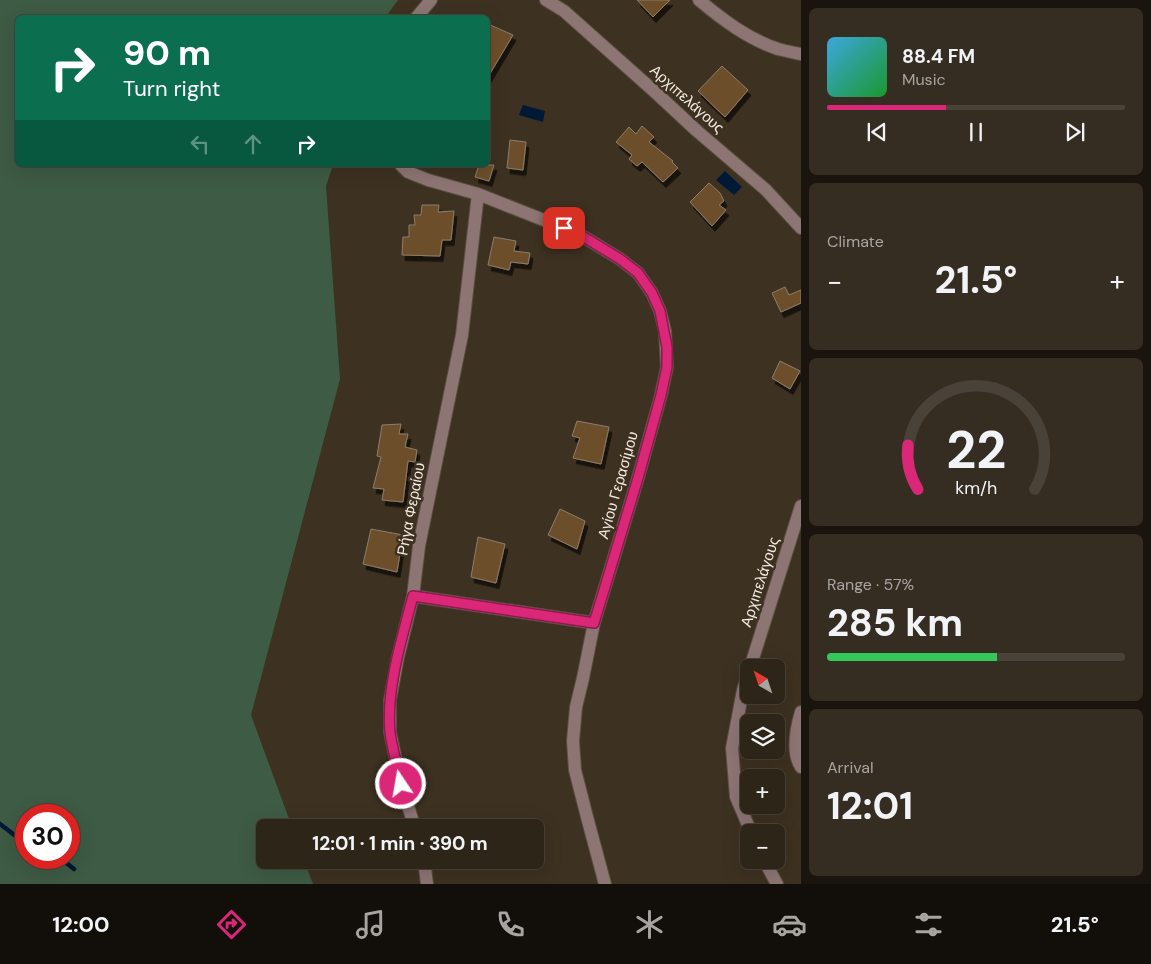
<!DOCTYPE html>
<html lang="en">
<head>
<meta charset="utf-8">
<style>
	:root { --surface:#2e2519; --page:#362d22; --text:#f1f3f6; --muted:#a7a5a2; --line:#494238; --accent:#db2777 }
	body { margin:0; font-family:"DM Sans",sans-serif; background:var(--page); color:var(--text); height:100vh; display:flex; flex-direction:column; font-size:19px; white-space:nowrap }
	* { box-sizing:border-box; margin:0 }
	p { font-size:16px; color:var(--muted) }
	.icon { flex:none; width:28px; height:28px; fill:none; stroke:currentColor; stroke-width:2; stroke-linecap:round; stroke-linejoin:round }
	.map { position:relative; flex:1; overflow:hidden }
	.side { display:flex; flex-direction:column; gap:8px; padding:8px; background:#19140e; width:350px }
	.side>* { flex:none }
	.banner { position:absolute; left:15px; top:15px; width:475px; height:152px; border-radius:8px; box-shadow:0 5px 20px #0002,0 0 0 1px var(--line); background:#0b6e4f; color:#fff; overflow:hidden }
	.needle { width:32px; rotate:321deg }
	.fabs { position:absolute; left:740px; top:659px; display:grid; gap:10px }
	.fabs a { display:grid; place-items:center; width:45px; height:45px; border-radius:8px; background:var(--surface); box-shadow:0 5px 20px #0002,0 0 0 1px var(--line); font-size:25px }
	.speed { position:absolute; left:15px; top:804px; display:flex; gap:10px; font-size:25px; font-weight:700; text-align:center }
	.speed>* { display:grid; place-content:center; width:65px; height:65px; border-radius:50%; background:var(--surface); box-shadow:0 5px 20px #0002,0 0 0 1px var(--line); line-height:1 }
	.speed .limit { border:8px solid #d22; background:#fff; color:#111 }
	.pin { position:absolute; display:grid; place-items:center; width:42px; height:42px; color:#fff; margin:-21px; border-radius:10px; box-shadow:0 2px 8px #0006 }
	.me { position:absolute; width:55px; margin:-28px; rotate:348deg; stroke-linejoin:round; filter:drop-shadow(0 0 4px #0008) }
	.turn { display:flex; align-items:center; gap:18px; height:105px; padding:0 25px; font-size:22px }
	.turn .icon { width:65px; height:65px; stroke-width:2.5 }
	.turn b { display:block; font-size:35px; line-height:42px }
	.lanes { display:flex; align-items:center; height:48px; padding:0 25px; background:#0003; justify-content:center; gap:25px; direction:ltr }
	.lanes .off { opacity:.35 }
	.big { font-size:38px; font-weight:700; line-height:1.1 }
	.side .tile { flex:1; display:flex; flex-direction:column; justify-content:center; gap:8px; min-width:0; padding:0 18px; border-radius:8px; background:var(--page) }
	.side .dial { align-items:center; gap:0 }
	.dial svg { height:130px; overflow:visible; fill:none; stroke:var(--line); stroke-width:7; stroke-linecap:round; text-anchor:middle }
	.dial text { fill:var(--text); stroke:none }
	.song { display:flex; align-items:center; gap:15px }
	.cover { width:60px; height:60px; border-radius:8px; background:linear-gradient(135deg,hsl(200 70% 55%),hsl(130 70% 35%)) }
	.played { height:5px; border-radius:2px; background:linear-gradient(90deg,var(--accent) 40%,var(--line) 40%) }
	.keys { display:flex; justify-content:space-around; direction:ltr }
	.heat { display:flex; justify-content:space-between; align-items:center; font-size:28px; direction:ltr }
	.charge { height:8px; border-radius:4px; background:linear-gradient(90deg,#34c759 57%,var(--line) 0) }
	.trip { position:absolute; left:256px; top:819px; width:288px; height:50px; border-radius:8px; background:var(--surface); box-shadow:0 5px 20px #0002,0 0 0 1px var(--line); font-weight:700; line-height:50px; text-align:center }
	.tabs { display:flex; height:80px; justify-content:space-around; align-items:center; background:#120f0a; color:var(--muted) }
	.tabs .icon { width:35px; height:35px }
	.tabs .current { color:var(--accent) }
	.tabs b { font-size:22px; color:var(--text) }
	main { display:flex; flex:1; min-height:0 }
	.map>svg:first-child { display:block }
	.green { fill:#3e5b45; fill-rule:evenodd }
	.water { fill:#001936 }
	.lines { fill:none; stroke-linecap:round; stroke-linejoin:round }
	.stream { stroke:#001936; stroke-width:4.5 }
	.building { fill:#6c502a; stroke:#8c7d6b; filter:url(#shadow) }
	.minor-casing { stroke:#5a4f40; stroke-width:14 }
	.minor { stroke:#8d7574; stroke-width:12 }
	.route-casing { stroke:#8e194d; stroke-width:12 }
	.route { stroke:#db2777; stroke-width:9 }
	.labels { text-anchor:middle; stroke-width:5; stroke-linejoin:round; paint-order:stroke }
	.street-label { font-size:15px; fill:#f5ece2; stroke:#3d3121 }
</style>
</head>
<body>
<main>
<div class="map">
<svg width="801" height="884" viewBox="0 0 801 884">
	<defs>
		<filter id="shadow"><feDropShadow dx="3" dy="5.5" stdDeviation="0" flood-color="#0009"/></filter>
	</defs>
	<rect width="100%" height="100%" fill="#3d3121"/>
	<path class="green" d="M 0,0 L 398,0 L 385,18 L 18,18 L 18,165 L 333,165 L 326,186 L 340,379 L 251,715 L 292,827 L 265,828 L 265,860 L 304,860 L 313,884 L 0,884 ZM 26,815 L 69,815 L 69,858 L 26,858 Z"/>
	<path class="water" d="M 523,105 L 545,111 L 543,122 L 519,115 Z
		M 725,171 L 742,187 L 734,195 L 716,180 Z"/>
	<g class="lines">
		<path class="stream" d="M 0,824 L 26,844
			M 60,858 L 74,869"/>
	</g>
	<path class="building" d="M 637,0 L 670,0 L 653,17 Z
		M 488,24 L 513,35 L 488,77 Z
		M 722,66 L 748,90 L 725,117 L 698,91 Z
		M 642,126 L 654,137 L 649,142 L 673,161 L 672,162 L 678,168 L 663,182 L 642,162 L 637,166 L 629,159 L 632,155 L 616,142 L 629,127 L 636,134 Z
		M 510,140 L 526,142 L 523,170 L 507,168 Z
		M 479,165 L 494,165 L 489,181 L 475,177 Z
		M 709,183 L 720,193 L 724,201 L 719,205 L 726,210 L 712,226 L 690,202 Z
		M 422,205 L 439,205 L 438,212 L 454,211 L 451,240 L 442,240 L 440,256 L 402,255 L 403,237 L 409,237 L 409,225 L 415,225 L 414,215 L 421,215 Z
		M 494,237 L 516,241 L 514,251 L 530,253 L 528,264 L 511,262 L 509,270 L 488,265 Z
		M 785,287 L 789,295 L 801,290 L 801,303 L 781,312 L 772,293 Z
		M 780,361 L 800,371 L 790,389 L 772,378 Z
		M 577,421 L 609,427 L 601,464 L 573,458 L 580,438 L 572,436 Z
		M 401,424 L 399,434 L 408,434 L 405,447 L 417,450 L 415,462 L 408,461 L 403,502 L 382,500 L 384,489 L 373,488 L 381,457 L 377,456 L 382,425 Z
		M 560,509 L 585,521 L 577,549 L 548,535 Z
		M 371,529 L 403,535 L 397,572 L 363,564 Z
		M 478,537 L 505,544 L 496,583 L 471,577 Z"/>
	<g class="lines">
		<defs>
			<path id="minor" d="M 546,0 L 564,11 L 655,92 L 697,131 L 766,190 L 801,228
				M 699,0 C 723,20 748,39 778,49 C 786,51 794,53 801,54
				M 416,18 L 431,0
				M 401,165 L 408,172 L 428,180 L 478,194 L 579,234 L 620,259 L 638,273 L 652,293 L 660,311 L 665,331 L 667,367 L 661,395 L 638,478 L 594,623 L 583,678 L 576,707 L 573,741 L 575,770 L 587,817 L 605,884
				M 413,596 L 594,623
				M 750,668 L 801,506
				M 749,671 L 743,690 L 732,748 L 736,797 L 751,832
				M 801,712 C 796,729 791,752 801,767
				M 415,828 L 401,784 L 390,732 L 390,700 L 398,657 L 413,596 L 419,546 L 462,335 L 478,194
				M 424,860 L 427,884
				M 764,860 L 777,884"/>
		</defs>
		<use href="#minor" class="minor-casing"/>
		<use href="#minor" class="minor"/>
	</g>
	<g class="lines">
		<defs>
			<path id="route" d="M 401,784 C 398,767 392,749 390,732 C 386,688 402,638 413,596 L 594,623 L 638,478 L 661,395 L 667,367 L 667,347 L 660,311 L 652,293 L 638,273 L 620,259 L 579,234 L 564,228"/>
		</defs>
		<use href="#route" class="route-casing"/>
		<use href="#route" class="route"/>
	</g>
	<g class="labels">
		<g class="street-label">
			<text transform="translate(687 99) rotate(42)" y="5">Αρχιπελάγους</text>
			<text transform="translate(618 485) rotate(-74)" y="5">Αγίου Γερασίμου</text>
			<text transform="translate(411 509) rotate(-79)" y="5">Ρήγα Φεραίου</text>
			<text transform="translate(760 582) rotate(-72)" y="5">Αρχιπελάγους</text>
		</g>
	</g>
</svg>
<div class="fabs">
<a><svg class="needle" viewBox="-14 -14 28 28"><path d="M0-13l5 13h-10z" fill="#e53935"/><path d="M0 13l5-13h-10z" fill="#a7a5a2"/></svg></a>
<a><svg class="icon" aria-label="layers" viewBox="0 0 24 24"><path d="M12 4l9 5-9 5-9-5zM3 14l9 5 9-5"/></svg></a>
<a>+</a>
<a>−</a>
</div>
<div class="speed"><div class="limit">30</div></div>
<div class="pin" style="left:564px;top:228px;background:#d93025"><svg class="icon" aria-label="arrive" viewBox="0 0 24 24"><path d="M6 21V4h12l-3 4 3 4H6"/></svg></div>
<svg class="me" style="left:401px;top:784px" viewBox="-20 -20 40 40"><circle r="17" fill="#db2777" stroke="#fff" stroke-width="3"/><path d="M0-11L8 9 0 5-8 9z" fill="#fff"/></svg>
<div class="trip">12:01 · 1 min · 390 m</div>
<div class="banner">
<div class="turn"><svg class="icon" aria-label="right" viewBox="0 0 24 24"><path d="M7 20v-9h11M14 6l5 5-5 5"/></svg><div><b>90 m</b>Turn right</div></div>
<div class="lanes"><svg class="icon off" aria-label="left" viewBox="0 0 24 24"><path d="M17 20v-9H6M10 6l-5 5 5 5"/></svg><svg class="icon off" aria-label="ahead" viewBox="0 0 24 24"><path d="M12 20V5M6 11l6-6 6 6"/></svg><svg class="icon" aria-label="right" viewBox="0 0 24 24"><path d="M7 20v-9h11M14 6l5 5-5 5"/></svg></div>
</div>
</div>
<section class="side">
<div class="tile">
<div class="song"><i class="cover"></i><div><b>88.4 FM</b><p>Music</p></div></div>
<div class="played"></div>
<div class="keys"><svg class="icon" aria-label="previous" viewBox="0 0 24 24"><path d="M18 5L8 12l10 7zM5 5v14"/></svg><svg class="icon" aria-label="pause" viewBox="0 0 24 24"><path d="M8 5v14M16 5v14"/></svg><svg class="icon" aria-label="next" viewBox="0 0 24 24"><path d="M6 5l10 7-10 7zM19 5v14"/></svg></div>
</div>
<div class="tile"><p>Climate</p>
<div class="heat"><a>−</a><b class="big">21.5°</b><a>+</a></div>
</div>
<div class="tile dial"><svg viewBox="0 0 100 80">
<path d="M14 69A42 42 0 1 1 86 69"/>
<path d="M14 69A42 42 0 0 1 8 42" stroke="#db2777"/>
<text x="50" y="56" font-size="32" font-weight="700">22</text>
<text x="50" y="72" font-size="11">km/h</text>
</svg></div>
<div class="tile"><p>Range · 57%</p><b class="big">285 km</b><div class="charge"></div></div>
<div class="tile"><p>Arrival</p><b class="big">12:01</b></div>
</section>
</main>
<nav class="tabs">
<b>12:00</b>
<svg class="icon current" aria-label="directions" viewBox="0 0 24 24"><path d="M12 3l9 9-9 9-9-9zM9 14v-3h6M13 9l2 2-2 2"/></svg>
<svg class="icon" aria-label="music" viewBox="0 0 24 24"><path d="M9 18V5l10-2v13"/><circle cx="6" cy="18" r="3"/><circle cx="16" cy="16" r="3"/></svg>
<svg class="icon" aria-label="phone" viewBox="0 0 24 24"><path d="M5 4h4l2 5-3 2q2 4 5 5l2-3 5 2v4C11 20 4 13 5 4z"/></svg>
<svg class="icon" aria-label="climate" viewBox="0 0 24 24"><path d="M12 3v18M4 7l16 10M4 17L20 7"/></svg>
<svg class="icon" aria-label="car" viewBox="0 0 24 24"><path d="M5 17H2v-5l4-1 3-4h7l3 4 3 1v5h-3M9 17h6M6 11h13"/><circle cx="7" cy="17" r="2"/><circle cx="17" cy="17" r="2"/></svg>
<svg class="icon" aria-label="filters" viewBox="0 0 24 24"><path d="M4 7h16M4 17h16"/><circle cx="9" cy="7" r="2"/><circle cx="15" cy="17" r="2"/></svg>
<b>21.5°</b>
</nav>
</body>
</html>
